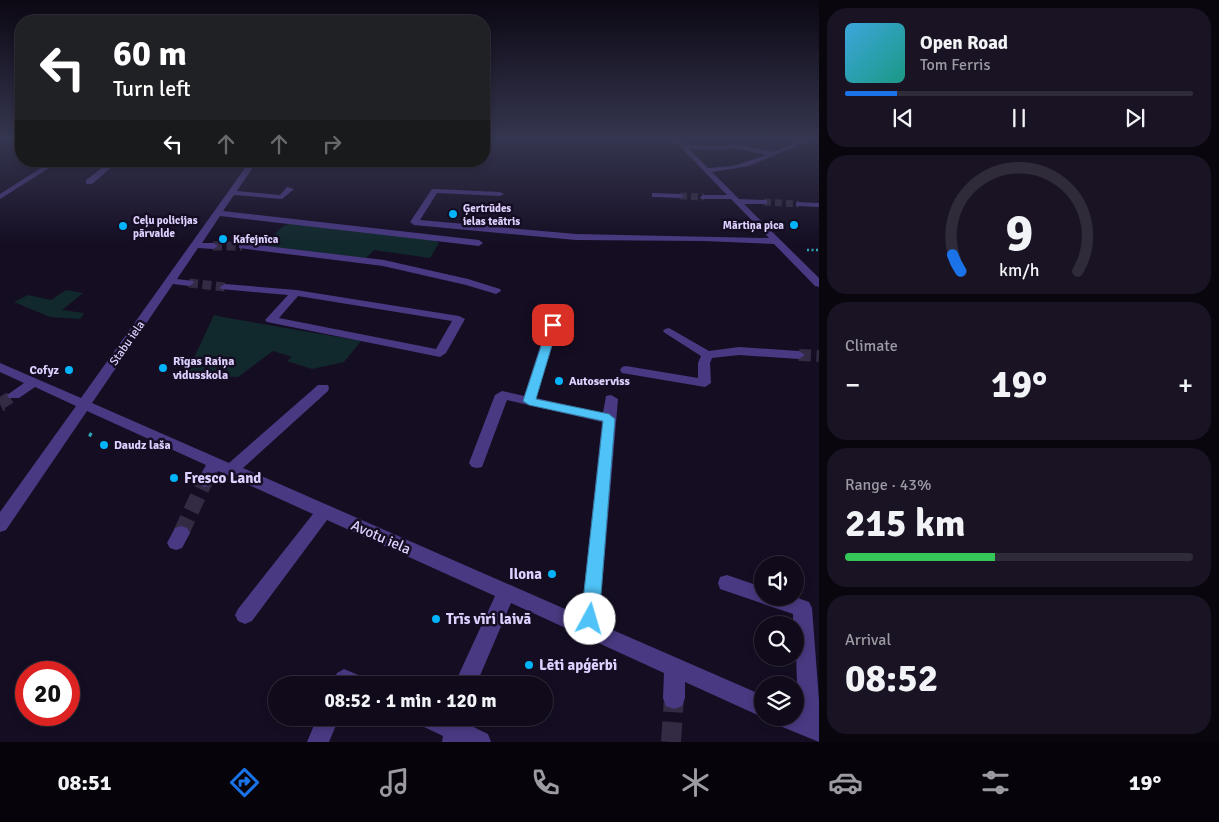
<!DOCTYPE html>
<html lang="en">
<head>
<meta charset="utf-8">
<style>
	:root { --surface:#100a1a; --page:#191323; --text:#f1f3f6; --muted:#9c9aa2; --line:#302b39; --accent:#1a73e8 }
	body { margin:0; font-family:Signika,sans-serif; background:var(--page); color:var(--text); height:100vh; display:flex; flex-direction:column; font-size:19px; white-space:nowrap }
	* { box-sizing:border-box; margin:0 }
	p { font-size:16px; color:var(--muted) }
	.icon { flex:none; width:28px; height:28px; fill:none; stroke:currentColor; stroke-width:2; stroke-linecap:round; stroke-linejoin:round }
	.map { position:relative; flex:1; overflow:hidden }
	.panel { display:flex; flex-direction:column; gap:8px; padding:8px; background:#09060e; width:400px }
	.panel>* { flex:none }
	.guide { position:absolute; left:15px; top:15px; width:475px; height:152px; border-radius:20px; box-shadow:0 2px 8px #0003,0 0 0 1px var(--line); background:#202124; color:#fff; overflow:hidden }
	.controls { position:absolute; left:754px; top:556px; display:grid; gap:10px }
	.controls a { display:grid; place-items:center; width:50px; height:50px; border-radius:50%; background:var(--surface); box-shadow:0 2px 8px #0003,0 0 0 1px var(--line); font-size:25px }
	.speed { position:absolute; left:15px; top:661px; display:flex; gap:10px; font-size:25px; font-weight:700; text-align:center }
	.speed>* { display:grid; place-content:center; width:65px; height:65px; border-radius:50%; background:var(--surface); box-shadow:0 2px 8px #0003,0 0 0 1px var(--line); line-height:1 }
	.speed .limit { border:8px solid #d22; background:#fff; color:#111 }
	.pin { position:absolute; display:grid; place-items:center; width:42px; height:42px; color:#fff; margin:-21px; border-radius:10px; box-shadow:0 2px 8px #0006 }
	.me { position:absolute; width:55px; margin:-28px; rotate:6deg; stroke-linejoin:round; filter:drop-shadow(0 0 4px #0008) }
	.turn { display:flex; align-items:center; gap:18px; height:105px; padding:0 15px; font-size:22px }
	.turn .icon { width:65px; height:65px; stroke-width:2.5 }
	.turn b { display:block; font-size:35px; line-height:42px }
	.lanes { display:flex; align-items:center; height:48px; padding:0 15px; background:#0003; justify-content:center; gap:25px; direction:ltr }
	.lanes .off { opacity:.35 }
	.big { font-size:38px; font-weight:700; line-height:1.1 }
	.panel .tile { flex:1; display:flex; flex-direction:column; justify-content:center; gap:8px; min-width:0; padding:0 18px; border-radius:20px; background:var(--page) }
	.panel .dial { align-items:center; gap:0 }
	.dial svg { height:130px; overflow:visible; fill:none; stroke:var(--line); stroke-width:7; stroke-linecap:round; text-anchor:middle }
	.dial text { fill:var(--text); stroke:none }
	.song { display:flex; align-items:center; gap:15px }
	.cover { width:60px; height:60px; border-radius:8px; background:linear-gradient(135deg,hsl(200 70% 55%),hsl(170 70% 35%)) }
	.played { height:5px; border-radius:2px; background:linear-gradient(90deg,var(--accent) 15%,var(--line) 15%) }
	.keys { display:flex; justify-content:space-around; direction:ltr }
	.heat { display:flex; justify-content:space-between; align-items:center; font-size:28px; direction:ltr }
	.charge { height:8px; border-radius:4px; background:linear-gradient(90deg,#34c759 43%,var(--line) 0) }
	.trip { position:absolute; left:268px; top:676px; width:285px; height:50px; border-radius:25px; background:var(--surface); box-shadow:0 2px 8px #0003,0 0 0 1px var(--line); font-weight:700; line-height:50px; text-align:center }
	.tab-bar { display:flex; height:80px; justify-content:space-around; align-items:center; background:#06040a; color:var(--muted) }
	.tab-bar .icon { width:35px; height:35px }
	.tab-bar .active { color:var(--accent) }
	.tab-bar b { font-size:22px; color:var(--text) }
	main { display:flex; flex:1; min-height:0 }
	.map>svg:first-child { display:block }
	.green { fill:#11292d }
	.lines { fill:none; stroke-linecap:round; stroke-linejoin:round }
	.minor-tunnel-far4 { stroke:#332b44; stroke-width:7; stroke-dasharray:7 4; stroke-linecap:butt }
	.minor-tunnel-far3 { stroke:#332b44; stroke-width:9; stroke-dasharray:9 4.5; stroke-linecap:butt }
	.minor-tunnel-far2 { stroke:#332b44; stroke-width:12; stroke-dasharray:12 5.5; stroke-linecap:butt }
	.minor-tunnel-far1 { stroke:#332b44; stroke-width:16; stroke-dasharray:16 8; stroke-linecap:butt }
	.minor-tunnel { stroke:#332b44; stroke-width:20; stroke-dasharray:20 10; stroke-linecap:butt }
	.path-far2 { stroke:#2ea4b5; stroke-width:2.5; stroke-dasharray:2 2.5; stroke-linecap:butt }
	.path-far1 { stroke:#2ea4b5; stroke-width:3; stroke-dasharray:2.5 4; stroke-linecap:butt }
	.path { stroke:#2ea4b5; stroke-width:4; stroke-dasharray:3 4.5; stroke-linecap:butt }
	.minor { fill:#493982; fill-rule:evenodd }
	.route { fill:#4fc3f7; stroke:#337fa1 }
	.poi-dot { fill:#00b3fb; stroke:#150e23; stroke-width:2 }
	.labels { text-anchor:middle; stroke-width:5; stroke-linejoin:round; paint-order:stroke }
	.far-poi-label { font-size:11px; font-weight:bold; fill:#ded0ff; stroke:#150e23; text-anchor:start }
	.street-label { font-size:12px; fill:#ded0ff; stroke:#150e23 }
	.poi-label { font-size:12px; font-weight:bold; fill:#ded0ff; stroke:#150e23; text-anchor:start }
	.near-poi-label { font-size:15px; font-weight:bold; fill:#ded0ff; stroke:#150e23; text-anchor:start }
	.near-street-label { font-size:15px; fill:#ded0ff; stroke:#150e23 }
</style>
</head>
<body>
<main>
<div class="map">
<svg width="819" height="742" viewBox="0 0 819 742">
	<rect width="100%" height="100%" fill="#150e23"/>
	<path class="green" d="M 290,223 L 434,239 L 439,243 L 430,258 L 374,250 L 366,258 L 257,245 L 260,235 L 273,236 L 282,227 Z
		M 66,290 L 83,293 L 62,310 L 84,313 L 80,319 L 50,317 L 14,302 L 28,295 L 51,300 Z
		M 214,315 L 222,317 L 361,341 L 344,362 L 312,369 L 287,361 L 292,357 L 273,351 L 238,377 L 186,375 Z"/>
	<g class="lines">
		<path class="minor-tunnel-far4" d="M 680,196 L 704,197
			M 764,202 L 799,204"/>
		<path class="minor-tunnel-far3" d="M 213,246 L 242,246
			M 189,283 L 225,287"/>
		<path class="minor-tunnel-far2" d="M 799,355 L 819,356
			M 0,404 L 14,395"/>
		<path class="minor-tunnel-far1" d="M 0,404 L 2,403
			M 181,533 L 205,481"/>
		<path class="minor-tunnel" d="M 671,742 L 674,698"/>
		<path class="path-far2" d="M 807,250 L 819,250"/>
		<path class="path-far1" d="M 70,373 L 72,378"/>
		<path class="path" d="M 89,434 L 93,436"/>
		<path class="minor" d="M 673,139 L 679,139 L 686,145 L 724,146 L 735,144 L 774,152 L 804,139 L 812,139 L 749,166 L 712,172 L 739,199 L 767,200 L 767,204 L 744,204 L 819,278 L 819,287 L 815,286 L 774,244 L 703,241 L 576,240 L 414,225 L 410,222 L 432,189 L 435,189 L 500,192 L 504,194 L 500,196 L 437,193 L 420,220 L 576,234 L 769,238 L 731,199 L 701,199 L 700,197 L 704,195 L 727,195 ZM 735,148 L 767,155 L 733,166 L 708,168 L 689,149 L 724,150 Z
			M 52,161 L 60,161 L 0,199 L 0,194 Z
			M 111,161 L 119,161 L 92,184 L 86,184 L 86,180 Z
			M 250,161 L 257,161 L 237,191 L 280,195 L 287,187 L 294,189 L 282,199 L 234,195 L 223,211 L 479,240 L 483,243 L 479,246 L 220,216 L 202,243 L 213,243 L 218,246 L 213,249 L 198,248 L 177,279 L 193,281 L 194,283 L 189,286 L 173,284 L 92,403 L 229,463 L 318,385 L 328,385 L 329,388 L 328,391 L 243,468 L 581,616 L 602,422 L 507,400 L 482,467 L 477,468 L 472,467 L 469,463 L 495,395 L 502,391 L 524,396 L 547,325 L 549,323 L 557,323 L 559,325 L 536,398 L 603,413 L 606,396 L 611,395 L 618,399 L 599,624 L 762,695 L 762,717 L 685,682 L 685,698 L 682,706 L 674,709 L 666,706 L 663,698 L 664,673 L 511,603 L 476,685 L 454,685 L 495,596 L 327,520 L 252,621 L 245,624 L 238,621 L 235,615 L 238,609 L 313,514 L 218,471 L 211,485 L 205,487 L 199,485 L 197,481 L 206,465 L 87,411 L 6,530 L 0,532 L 0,512 L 76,406 L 35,387 L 19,398 L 9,398 L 7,395 L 24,383 L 0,372 L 0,363 L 81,398 Z
			M 432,161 L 438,161 L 436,166 L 432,166 Z
			M 652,193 L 680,194 L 684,196 L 680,198 L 655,197 L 652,197 Z
			M 796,202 L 819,203 L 819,207 L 799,206 L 796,206 Z
			M 242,243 L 384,260 L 468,279 L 500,289 L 501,291 L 496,294 L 466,285 L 383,266 L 239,248 L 239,244 Z
			M 225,284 L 296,290 L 459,316 L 465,319 L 446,353 L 440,357 L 267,322 L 265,320 L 267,318 L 288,295 L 221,289 L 220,287 ZM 298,296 L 452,321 L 436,349 L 279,318 Z
			M 669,328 L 709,351 L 739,347 L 799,351 L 805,355 L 799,359 L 739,355 L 712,358 L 710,363 L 711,383 L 705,387 L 622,373 L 620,370 L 622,367 L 626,366 L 698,378 L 698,363 L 701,356 L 665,333 L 663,331 L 665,329 Z
			M 181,526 L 187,528 L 190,533 L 182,548 L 176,550 L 170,548 L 167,543 L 175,528 Z
			M 727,575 L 762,587 L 762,598 L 795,597 L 809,602 L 812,608 L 819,700 L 819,742 L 780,726 L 777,718 L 795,718 L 795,710 L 798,711 L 795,625 L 793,625 L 793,614 L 720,589 L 718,583 L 720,577 Z
			M 344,669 L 363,677 L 366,685 L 331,685 L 337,673 Z
			M 317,718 L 339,718 L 329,742 L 307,742 Z
			M 419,718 L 471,718 L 469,725 L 488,734 L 491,742 L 442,742 L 443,736 L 422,726 Z"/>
	</g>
	<linearGradient id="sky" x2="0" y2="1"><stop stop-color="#0c0813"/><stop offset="0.57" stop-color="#353650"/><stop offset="1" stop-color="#353650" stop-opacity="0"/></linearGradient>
	<rect width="819" height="243" fill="url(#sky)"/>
	<path class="route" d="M 553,322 L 558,325 L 536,399 L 609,414 L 615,419 L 599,619 L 596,625 L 590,627 L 584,625 L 581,619 L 603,421 L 529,405 L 523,401 L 548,325 Z"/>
	<g class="poi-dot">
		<circle cx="453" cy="214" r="5"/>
		<circle cx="794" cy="225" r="5"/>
		<circle cx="123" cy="226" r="5"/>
		<circle cx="223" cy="239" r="5"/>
		<circle cx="163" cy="368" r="5"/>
		<circle cx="69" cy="370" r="5"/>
		<circle cx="559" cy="381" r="5"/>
		<circle cx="104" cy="445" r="5"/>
		<circle cx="174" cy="478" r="5"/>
		<circle cx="552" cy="574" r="5"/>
		<circle cx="436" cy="619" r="5"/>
		<circle cx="529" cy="665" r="5"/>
	</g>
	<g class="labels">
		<g class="far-poi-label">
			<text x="463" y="212">Ģertrūdes<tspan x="463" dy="13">ielas teātris</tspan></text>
			<text x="133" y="224">Ceļu policijas<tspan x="133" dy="13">pārvalde</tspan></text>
			<text x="784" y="229" text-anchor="end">Mārtiņa pica</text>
			<text x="233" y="243">Kafejnīca</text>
		</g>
		<g class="street-label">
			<text transform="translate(127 343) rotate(-55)" y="4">Stabu iela</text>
		</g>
		<g class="poi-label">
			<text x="173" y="365">Rīgas Raiņa<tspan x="173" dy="14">vidusskola</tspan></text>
			<text x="59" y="374" text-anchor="end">Cofyz</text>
			<text x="569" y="385">Autoserviss</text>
			<text x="114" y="449">Daudz laša</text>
		</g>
		<g class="near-poi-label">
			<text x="184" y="483">Fresco Land</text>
			<text x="542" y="579" text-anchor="end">Ilona</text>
			<text x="446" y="624">Trīs vīri laivā</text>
			<text x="539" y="670">Lēti apģērbi</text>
		</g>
		<g class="near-street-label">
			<text transform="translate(381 537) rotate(24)" y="5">Avotu iela</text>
		</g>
	</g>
</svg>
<div class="controls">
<a><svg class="icon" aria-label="sound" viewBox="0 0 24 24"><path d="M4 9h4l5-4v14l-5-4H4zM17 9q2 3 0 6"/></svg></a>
<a><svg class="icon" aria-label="search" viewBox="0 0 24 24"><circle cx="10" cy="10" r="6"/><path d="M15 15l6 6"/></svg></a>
<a><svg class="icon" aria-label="layers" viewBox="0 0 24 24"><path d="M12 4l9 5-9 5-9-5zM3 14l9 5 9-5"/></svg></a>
</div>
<div class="speed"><div class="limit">20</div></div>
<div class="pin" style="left:553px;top:325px;background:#d93025"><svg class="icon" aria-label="arrive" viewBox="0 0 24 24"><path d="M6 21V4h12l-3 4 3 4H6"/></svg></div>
<svg class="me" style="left:590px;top:619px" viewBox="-20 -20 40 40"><circle r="19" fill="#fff"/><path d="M0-13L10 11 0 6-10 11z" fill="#4fc3f7"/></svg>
<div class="trip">08:52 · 1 min · 120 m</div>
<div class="guide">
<div class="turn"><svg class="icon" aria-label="left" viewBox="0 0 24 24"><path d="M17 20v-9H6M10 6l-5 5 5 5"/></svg><div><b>60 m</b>Turn left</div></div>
<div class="lanes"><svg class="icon" aria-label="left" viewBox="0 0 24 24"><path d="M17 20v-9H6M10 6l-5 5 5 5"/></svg><svg class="icon off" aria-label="ahead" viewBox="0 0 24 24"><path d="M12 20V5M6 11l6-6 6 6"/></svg><svg class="icon off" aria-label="ahead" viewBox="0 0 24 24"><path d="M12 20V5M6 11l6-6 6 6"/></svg><svg class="icon off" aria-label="right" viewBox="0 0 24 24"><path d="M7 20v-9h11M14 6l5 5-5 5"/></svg></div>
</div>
</div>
<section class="panel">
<div class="tile">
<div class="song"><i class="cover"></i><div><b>Open Road</b><p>Tom Ferris</p></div></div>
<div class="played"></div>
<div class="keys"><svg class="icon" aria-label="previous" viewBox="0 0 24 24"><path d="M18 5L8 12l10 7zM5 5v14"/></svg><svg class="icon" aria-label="pause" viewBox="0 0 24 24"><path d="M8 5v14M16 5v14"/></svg><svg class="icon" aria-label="next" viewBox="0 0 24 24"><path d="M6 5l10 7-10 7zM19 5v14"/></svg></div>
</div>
<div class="tile dial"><svg viewBox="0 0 100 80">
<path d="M14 69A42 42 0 1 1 86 69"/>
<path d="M14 69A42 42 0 0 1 9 59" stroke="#1a73e8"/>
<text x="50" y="56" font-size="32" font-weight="700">9</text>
<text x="50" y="72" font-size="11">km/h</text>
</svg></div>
<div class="tile"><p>Climate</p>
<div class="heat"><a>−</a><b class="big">19°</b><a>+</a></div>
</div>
<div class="tile"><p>Range · 43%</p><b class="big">215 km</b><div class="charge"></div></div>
<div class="tile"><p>Arrival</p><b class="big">08:52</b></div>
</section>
</main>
<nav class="tab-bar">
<b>08:51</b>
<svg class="icon active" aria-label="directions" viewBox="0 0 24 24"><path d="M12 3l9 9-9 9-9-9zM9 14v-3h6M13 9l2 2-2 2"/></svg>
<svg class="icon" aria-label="music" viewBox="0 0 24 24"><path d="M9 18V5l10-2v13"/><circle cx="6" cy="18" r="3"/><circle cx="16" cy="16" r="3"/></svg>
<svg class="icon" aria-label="phone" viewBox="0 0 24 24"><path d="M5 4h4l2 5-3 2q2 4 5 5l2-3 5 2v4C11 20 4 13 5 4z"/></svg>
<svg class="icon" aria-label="climate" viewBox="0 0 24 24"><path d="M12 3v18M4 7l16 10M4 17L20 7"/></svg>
<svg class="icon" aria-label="car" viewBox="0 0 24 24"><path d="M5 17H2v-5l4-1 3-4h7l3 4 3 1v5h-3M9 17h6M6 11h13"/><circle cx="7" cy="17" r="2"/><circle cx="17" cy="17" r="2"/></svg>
<svg class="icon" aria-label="filters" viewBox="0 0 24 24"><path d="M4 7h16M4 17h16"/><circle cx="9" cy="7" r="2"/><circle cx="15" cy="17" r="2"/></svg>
<b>19°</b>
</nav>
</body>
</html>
